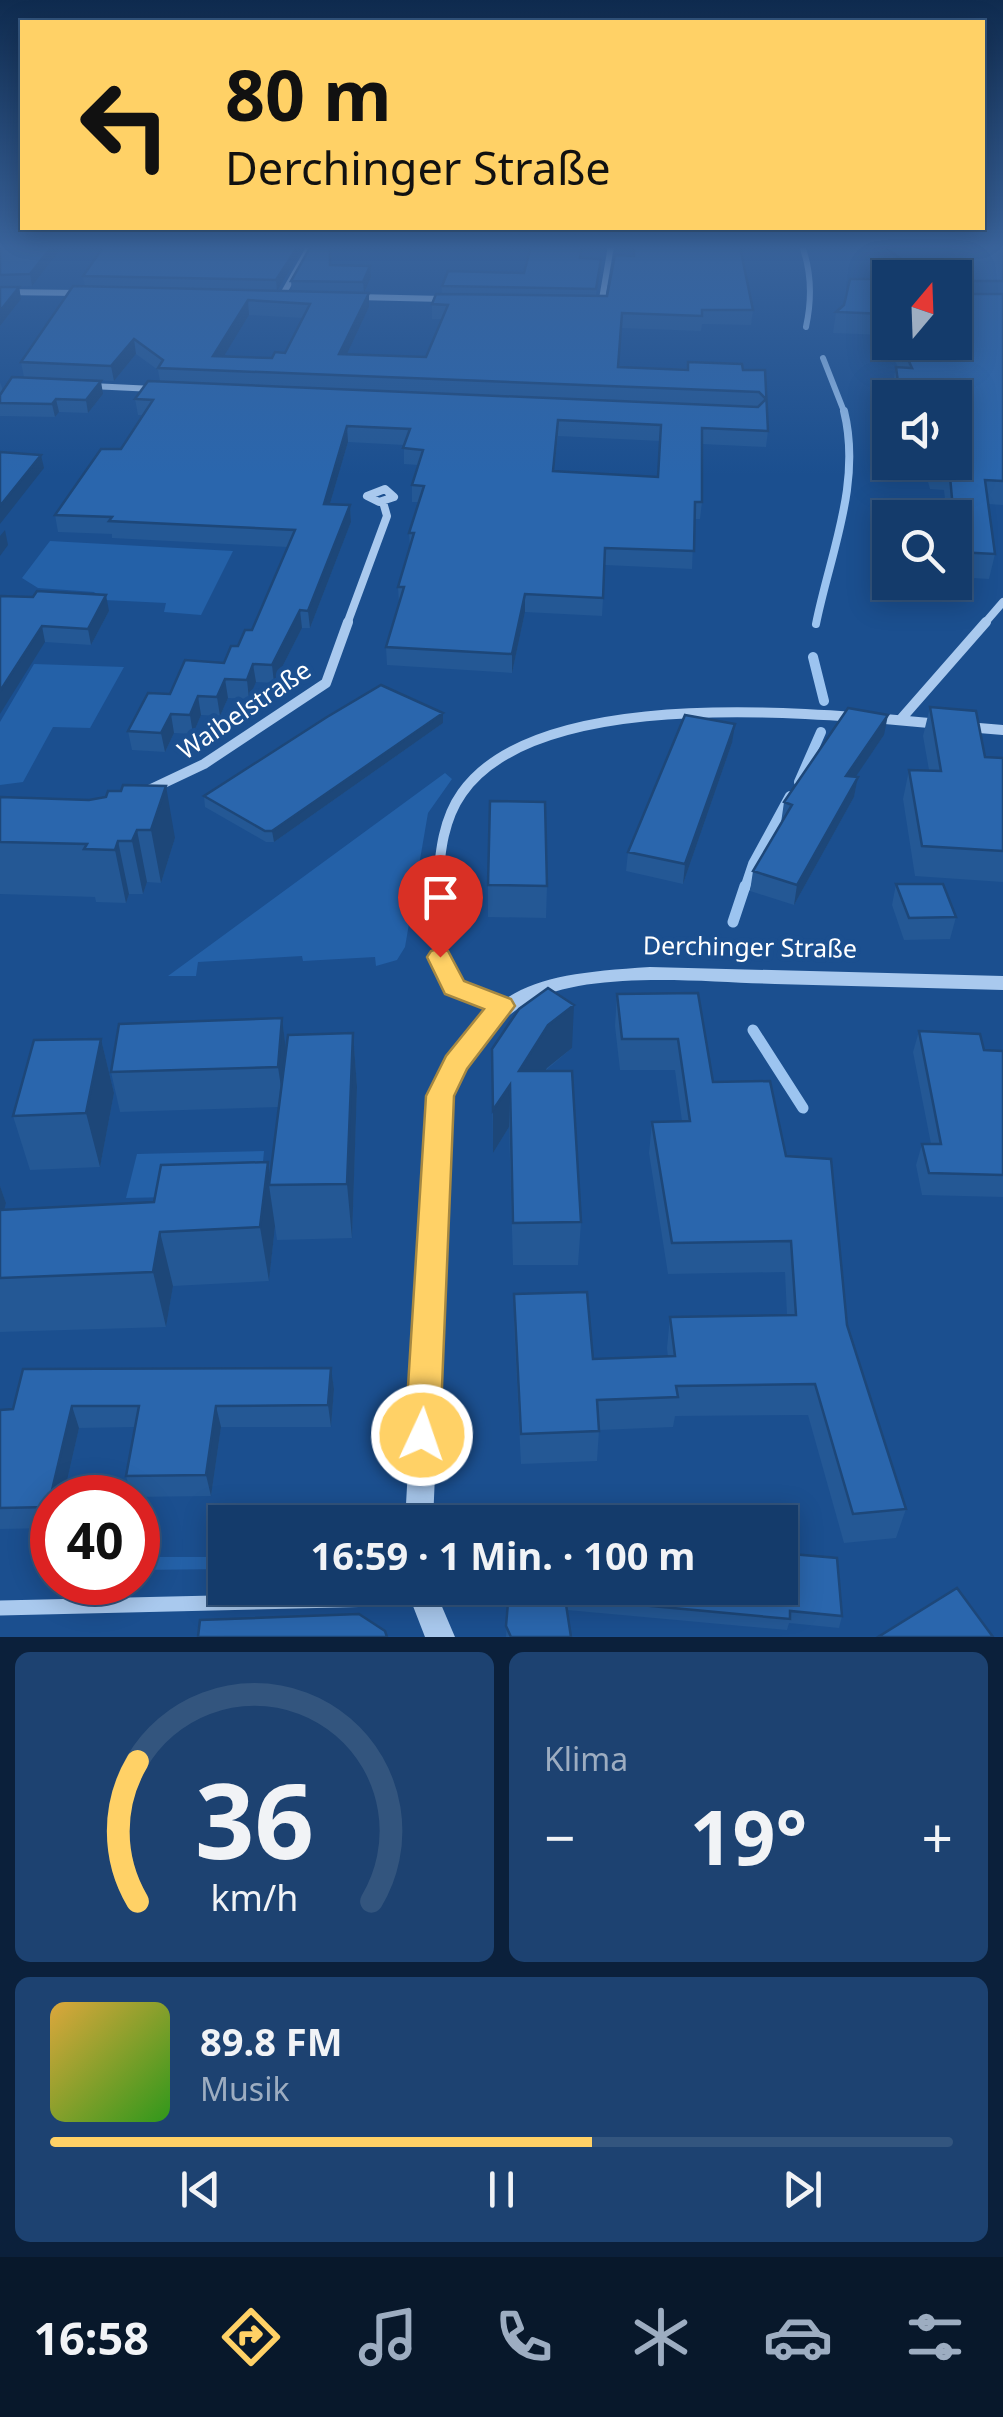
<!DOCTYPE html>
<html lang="de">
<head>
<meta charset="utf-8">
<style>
	:root { --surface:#143b6b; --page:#1d4271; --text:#f1f3f6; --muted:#9dadc1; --line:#33557e; --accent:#ffd166 }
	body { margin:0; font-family:"Noto Sans",sans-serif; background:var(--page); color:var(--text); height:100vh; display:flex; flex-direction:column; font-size:38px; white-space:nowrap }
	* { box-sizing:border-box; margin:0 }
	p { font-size:32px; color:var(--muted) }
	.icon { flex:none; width:55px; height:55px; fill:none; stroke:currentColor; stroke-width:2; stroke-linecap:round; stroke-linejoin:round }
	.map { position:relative; height:1637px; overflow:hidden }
	.panel { display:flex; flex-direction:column; gap:15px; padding:15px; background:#0b203b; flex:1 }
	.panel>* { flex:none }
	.banner { position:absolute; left:20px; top:20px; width:965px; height:210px; border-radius:0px; box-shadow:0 5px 25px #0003,0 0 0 2px var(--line); background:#ffd166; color:#111; overflow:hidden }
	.needle { width:65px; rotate:19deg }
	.tools { position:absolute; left:872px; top:260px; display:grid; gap:20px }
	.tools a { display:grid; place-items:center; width:100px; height:100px; border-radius:0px; background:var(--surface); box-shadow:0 5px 25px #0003,0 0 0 2px var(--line); font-size:50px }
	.speed { position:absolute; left:30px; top:1475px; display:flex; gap:20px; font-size:50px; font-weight:700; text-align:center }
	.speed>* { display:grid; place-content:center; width:130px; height:130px; border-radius:50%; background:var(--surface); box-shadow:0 5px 25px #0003,0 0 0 2px var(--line); line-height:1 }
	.speed .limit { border:15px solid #d22; background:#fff; color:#111 }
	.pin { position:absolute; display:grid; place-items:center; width:85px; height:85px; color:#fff; margin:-102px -42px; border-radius:50% 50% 50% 0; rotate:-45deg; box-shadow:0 0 10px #0007 }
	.pin .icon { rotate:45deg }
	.me { position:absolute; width:110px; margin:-55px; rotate:3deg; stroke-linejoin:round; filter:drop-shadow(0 0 8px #0008) }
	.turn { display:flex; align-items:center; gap:35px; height:210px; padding:0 40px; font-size:45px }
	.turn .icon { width:130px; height:130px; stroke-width:2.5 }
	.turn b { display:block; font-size:70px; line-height:85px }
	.big { font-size:75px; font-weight:700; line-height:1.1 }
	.panel .tile { flex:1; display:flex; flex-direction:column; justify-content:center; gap:15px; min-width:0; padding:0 35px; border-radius:15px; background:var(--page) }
	.panel .dial { align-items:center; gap:0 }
	.dial svg { height:260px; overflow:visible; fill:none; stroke:var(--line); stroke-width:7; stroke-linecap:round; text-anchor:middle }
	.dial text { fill:var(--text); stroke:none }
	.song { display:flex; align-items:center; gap:30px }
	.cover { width:120px; height:120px; border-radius:15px; background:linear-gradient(135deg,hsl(40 70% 55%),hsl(110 70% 35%)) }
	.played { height:10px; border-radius:5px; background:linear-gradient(90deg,var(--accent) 60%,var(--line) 60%) }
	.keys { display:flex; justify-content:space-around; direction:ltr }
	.heat { display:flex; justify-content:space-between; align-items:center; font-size:55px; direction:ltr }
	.panel .tiles { flex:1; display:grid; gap:15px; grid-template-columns:1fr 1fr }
	.tile:last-child { grid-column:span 2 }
	.trip { position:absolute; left:208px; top:1505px; width:590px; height:100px; border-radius:0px; background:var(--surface); box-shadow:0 5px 25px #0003,0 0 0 2px var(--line); font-weight:700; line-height:100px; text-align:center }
	.tabs { display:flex; height:160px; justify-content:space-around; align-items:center; background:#08182b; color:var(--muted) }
	.tabs .icon { width:70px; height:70px }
	.tabs .active { color:var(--accent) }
	.tabs b { font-size:45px; color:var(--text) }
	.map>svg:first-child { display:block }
	.green { fill:#2461a8 }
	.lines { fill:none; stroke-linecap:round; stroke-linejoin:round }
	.stream-far3 { stroke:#9cc4f0; stroke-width:6 }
	.stream-far2 { stroke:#9cc4f0; stroke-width:8 }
	.stream-far1 { stroke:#9cc4f0; stroke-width:10 }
	.stream { stroke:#9cc4f0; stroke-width:11 }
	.minor-far4 { stroke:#a9c9ee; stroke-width:6 }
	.minor-far3 { stroke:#a9c9ee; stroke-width:8 }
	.minor-far2 { stroke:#a9c9ee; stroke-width:10 }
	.minor-far1 { stroke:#a9c9ee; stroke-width:11 }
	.minor { stroke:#a9c9ee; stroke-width:15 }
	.tertiary { fill:#a9c9ee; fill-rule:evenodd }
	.wall { fill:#245895; fill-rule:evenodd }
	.shaded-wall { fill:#1d4779 }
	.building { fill:#2a66ad; stroke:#1d4779; stroke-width:2.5; fill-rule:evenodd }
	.route { fill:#ffd166; stroke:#a68842; stroke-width:2.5 }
	.labels { text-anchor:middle; stroke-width:10; stroke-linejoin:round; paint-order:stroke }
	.street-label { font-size:25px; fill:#fff; stroke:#1b4f8f }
</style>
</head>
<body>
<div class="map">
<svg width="1003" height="1637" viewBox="0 0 1003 1637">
	<rect width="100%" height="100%" fill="#1b4f8f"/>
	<path class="green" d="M 50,541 L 233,551 L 201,615 L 164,612 L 166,603 L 104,600 L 94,592 L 38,588 L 22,578 Z
		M 34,664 L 124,667 L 90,728 L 53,727 L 23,782 L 0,785 L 0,722 Z
		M 445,773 L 452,779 L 428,813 L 405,947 L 397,960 L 376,966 L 375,957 L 303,961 L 302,956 L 198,962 L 196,976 L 168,976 Z
		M 264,1151 L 260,1195 L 126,1198 L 137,1154 Z
		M 138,1557 L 225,1557 L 225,1569 L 138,1570 Z"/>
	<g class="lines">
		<path class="stream-far3" d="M 802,246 C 812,273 812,299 806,327
			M 823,358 L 845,414"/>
		<path class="stream-far2" d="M 816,624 C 830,554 862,483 844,411"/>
		<path class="stream-far1" d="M 813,657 L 824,701
			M 799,782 L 821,732
			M 745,888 L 753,864 L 790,796"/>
		<path class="stream" d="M 733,922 L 745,886
			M 753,1030 L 803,1108"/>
		<path class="minor-far4" d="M 0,292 L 79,293
			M 282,296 L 310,246
			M 356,297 L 444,299
			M 601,305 L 611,246
			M 91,386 L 154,389"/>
		<path class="minor-far3" d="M 385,489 L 394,497 L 379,502 L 367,496 Z
			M 347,624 L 387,516 L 383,502
			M 984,624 L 1003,602"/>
		<path class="minor-far2" d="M 874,718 L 940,724
			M 901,719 L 986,622
			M 967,727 L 1003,730
			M 149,790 L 204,764 L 326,683 L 348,622
			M 437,888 C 440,856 442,821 462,793 C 529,697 754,710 857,717"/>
		<path class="minor-far1" d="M 437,886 L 440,944 L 454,987 L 502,1006"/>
		<path class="minor" d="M 0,1608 L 421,1598"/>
		<path class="tertiary" d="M 650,967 L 1003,976 L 1003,990 C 927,988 851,986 775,984 C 706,982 587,969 527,1003 C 490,1024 470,1060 451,1096 L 433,1522 L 405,1522 L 429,1096 C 490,984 527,975 650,967 Z
			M 406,1588 L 434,1588 L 455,1637 L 425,1637 Z"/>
	</g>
	<path class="wall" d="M 63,246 L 32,286 L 9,287 L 19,287 L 21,299 L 0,326 L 0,248 Z
		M 305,246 L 277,291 L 292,291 L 291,281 L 331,265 L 371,277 L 364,293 L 369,293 L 369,307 L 347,354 L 426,357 L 442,319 L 432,319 L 432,304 L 442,294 L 442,286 L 524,273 L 581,259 L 600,268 L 596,295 L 607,296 L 633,256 L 633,246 L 700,246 L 753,310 L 751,325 L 702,324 L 701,331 L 621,328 L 618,367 L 765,370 L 768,431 L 766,447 L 702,444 L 702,502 L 700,519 L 694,519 L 692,569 L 605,565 L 602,616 L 525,612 L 512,673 L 387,665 L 386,647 L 399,604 L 398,587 L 410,548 L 409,533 L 418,502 L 412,502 L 412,485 L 418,465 L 404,464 L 404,445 L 348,442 L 330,504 L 350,505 L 351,522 L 310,628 L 302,628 L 274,683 L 256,682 L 249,699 L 228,698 L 220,716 L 201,715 L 193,734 L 174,733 L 165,752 L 132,750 L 128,731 L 170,694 L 224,663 L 252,630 L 287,547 L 112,538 L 112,534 L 58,532 L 55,515 L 121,449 L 143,415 L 138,415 L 135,399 L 160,381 L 158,370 L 136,354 L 114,381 L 24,377 L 21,362 L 85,287 L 83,276 ZM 249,315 L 303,318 L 285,353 L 272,358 L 224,356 ZM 558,436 L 660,441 L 658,477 L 554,471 Z
		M 857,246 L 1003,246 L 1003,505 L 988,504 L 995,554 L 989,579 L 955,577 L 955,518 L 947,518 L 944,490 L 930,489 L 926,475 L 903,474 L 901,462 L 955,462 L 955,398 L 893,398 L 892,389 L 896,367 L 898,367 L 883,335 L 833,333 L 836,312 L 890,279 L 890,342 L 955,342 L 955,278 L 896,278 Z
		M 0,382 L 3,390 L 103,394 L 88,413 L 59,412 L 55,417 L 0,416 Z
		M 0,596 L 109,611 L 91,645 L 45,642 Z
		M 930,707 L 985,757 L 1003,758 L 1003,882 L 915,876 L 903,799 L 909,770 L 929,770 L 923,736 Z
		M 443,723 L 274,842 L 266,842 L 205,807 L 204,796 Z
		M 884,735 L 855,777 L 858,777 L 854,797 L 794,905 L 750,891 L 753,871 L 781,823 L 784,802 Z
		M 732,743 L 683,884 L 626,871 L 628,852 Z
		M 0,797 L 89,800 L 175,838 L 161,883 L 147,882 L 143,894 L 129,894 L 126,903 L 96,902 L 95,897 L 0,894 Z
		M 896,884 L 956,917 L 950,939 L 904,940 L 892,905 Z
		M 488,885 L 547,886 L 546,918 L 488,917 Z
		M 698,993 L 713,1082 L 786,1156 L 847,1325 L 906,1509 L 896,1538 L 844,1543 L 808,1415 L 675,1416 L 673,1427 L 599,1430 L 597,1461 L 521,1464 L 514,1325 L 514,1294 L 593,1359 L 668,1357 L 667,1348 L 670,1317 L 787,1315 L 785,1272 L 668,1274 L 649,1153 L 652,1122 L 682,1121 L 675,1070 L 620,1070 L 615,1026 L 617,994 Z
		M 282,1018 L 286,1050 L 353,1033 L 357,1087 L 352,1238 L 277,1240 L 275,1226 L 269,1281 L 173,1286 L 166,1327 L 0,1332 L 0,1186 L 6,1203 L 4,1209 L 154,1202 L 268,1162 L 270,1176 L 279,1107 L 120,1112 L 111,1072 Z
		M 919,1031 L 984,1050 L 1003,1051 L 1003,1197 L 922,1195 L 916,1165 L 922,1144 L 931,1144 L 913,1052 Z
		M 101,1039 L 114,1093 L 100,1167 L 30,1170 L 13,1116 Z
		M 572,1048 L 545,1071 L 581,1222 L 578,1265 L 513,1265 L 509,1127 L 493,1153 L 492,1049 Z
		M 331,1368 L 334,1389 L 331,1427 L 221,1427 L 211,1496 L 132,1497 L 126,1476 L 135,1427 L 79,1428 L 63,1498 L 52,1498 L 52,1528 L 0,1529 L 0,1410 Z
		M 505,1588 L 780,1588 L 842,1616 L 839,1628 L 789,1623 L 787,1630 L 567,1610 L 571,1637 L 506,1637 L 508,1603 L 504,1602 Z"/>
	<path class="shaded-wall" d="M 52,246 L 63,246 L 32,286 L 30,274 Z
		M 298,246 L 305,246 L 277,291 L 276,280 Z
		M 370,266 L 371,277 L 364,293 L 363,282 Z
		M 890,281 L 890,301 L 877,303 L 880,282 Z
		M 19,287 L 21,299 L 0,326 L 0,311 Z
		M 369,293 L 369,307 L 340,369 L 339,354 Z
		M 248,300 L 249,315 L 215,371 L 213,356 Z
		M 134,339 L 136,354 L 114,381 L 111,366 Z
		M 101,381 L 103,394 L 88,413 L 86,400 Z
		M 56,399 L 59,412 L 55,417 L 52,404 Z
		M 347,426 L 348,442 L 325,521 L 324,504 Z
		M 41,455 L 44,468 L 0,524 L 0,506 Z
		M 350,505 L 351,522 L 310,628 L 308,611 Z
		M 5,530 L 8,545 L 0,556 L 0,536 Z
		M 525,594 L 525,612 L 512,673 L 512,654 Z
		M 106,595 L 109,611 L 91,645 L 88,629 Z
		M 300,610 L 302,628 L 274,683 L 272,665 Z
		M 42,626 L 45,642 L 0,714 L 0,691 Z
		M 253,664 L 256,682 L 249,699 L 247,680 Z
		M 225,679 L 228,698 L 220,716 L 217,697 Z
		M 198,696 L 201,715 L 193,734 L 190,715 Z
		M 443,713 L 443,723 L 274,842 L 272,831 Z
		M 171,714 L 174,733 L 165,752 L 161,733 Z
		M 888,715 L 884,735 L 842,797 L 846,776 Z
		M 735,724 L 732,743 L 683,884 L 685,864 Z
		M 858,777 L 854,797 L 794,905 L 797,885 Z
		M 166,786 L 175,838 L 161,883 L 151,830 Z
		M 137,830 L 147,882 L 143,894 L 132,841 Z
		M 118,841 L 129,894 L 126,903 L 115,850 Z
		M 574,1005 L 572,1048 L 547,1068 L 518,1113 L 519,1071 L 548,1025 Z
		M 282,1018 L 287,1058 L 284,1107 L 278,1067 Z
		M 353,1033 L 357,1087 L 352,1238 L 347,1184 Z
		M 101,1039 L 114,1093 L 100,1167 L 86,1113 Z
		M 510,1085 L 509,1127 L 493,1153 L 493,1110 Z
		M 268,1162 L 271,1185 L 269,1185 L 275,1226 L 269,1281 L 260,1227 Z
		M 0,1186 L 6,1203 L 0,1226 Z
		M 160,1232 L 173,1286 L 166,1327 L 153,1272 Z
		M 331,1368 L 334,1389 L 331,1427 L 328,1405 Z
		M 72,1406 L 79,1428 L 63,1498 L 52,1498 L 52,1519 L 48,1507 Z
		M 216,1406 L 221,1427 L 211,1496 L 206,1475 Z"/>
	<path class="building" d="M 5,246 L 52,246 L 30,274 L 0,275 L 0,248 Z
		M 104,246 L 298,246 L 276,280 L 83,276 Z
		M 311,246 L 330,246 L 330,265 L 370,266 L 363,282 L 291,281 Z
		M 531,246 L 582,246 L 580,258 L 601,259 L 596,289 L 442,286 L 448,271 L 524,273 Z
		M 634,246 L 740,247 L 753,310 L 702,310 L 702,316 L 622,313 L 618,367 L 688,370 L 688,362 L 742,364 L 743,370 L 765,370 L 768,431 L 702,428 L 702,502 L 695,502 L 694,551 L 605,548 L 603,598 L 525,594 L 512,654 L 386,647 L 404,587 L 398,587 L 414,533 L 409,533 L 424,486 L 412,485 L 423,450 L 403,448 L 410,429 L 347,426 L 324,504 L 350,505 L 308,611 L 300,610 L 272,665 L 253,664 L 247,680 L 225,679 L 217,697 L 198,696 L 190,715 L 171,714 L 161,733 L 128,731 L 148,693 L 170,694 L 185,660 L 224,663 L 231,646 L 238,646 L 245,630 L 252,630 L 295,530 L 109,521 L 112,517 L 55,515 L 101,449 L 121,449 L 153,400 L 135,399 L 148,381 L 758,407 L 766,399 L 759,392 L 158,368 L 163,360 L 134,339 L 111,366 L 21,362 L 73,286 L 369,293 L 339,354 L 426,357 L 448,305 L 432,304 L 436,294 L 607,296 L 615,255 L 634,256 ZM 248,300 L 310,304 L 285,353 L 275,352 L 272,358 L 213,356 ZM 558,420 L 661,425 L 658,477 L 553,471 Z
		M 884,246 L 1003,246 L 1003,281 L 958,281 L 955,285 L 955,278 L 925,278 Z
		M 850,279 L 890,279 L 890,281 L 880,282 L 879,292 L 890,292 L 890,322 L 886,314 L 836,312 L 844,305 Z
		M 0,287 L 19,287 L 0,311 Z
		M 955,291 L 959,294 L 1003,294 L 1003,481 L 985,480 L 995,554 L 957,552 L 949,466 L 935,466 L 934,462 L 955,462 L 955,398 L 900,398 L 896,367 L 912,368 L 900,342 L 955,342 Z
		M 12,377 L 101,381 L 86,400 L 56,399 L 52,404 L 0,403 L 0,395 Z
		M 0,452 L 41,455 L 0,506 Z
		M 37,591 L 106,595 L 88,629 L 42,626 L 0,691 L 0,596 L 33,597 Z
		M 381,685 L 443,713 L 272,831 L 265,831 L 204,796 L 327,717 Z
		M 930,707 L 976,711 L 985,757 L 1003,758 L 1003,851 L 922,846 L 909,770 L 941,771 Z
		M 848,708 L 888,715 L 846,776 L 858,777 L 797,885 L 753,871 L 792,805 L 784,802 Z
		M 685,715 L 735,724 L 685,864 L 628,852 Z
		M 123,785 L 166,786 L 151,830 L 137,830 L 132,841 L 118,841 L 115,850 L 84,849 L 87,844 L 0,842 L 0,797 L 89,800 L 106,797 L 108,791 L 121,791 Z
		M 490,801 L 545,802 L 547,886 L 488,885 Z
		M 896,884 L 943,884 L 956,917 L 909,918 Z
		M 548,988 L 574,1005 L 548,1025 L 519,1071 L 572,1071 L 581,1222 L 513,1223 L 510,1085 L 493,1110 L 492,1049 L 519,1009 Z
		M 698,993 L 713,1082 L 770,1081 L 786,1156 L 831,1159 L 847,1325 L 906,1509 L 853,1514 L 815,1384 L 676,1386 L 678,1397 L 597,1400 L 599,1431 L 521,1434 L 514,1294 L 587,1292 L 593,1359 L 675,1356 L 670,1317 L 796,1315 L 791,1241 L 672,1243 L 652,1122 L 690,1121 L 678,1039 L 622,1039 L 617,994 Z
		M 282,1018 L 278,1067 L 111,1072 L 119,1024 Z
		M 919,1031 L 980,1034 L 984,1050 L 1003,1051 L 1003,1175 L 929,1173 L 922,1144 L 941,1144 Z
		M 353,1033 L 347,1184 L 269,1185 L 288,1035 Z
		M 101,1039 L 86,1113 L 13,1116 L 34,1040 Z
		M 268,1162 L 260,1227 L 160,1232 L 153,1272 L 0,1278 L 0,1210 L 154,1202 L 161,1165 Z
		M 331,1368 L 328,1405 L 216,1406 L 206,1475 L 126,1476 L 139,1406 L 72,1406 L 48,1507 L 0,1508 L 0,1410 L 13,1409 L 23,1369 Z
		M 780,1553 L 837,1558 L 842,1616 L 790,1611 L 790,1619 L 565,1598 L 571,1637 L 511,1637 L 506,1626 L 509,1591 L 504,1591 L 505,1588 L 780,1588 Z
		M 957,1588 L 993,1637 L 878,1637 Z
		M 359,1614 L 385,1631 L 387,1637 L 198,1637 L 200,1620 Z"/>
	<linearGradient id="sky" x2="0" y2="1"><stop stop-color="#0f2b4f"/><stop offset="0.52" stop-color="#39639b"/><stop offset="1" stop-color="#39639b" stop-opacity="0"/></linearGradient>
	<rect width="1003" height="475" fill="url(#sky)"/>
	<path class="route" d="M 440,948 L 448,951 L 464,981 L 511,999 L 515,1006 L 467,1069 L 454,1096 L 440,1435 L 435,1446 L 422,1451 L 410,1446 L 405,1435 L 426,1096 L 446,1056 L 484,1009 L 445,994 L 427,957 L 431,951 Z"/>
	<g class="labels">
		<g class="street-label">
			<text transform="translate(244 710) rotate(-34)" y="9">Waibelstraße</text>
			<text transform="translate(750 947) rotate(1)" y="9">Derchinger Straße</text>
		</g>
	</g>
</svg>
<div class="tools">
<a><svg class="needle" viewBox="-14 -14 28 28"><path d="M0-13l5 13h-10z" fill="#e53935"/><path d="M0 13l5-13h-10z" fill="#9dadc1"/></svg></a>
<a><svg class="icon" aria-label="sound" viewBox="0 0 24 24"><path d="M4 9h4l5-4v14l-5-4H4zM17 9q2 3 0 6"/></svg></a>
<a><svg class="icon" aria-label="search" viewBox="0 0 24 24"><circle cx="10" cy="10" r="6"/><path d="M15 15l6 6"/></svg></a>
</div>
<div class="speed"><div class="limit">40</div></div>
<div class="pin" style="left:440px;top:957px;background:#d93025"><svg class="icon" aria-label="arrive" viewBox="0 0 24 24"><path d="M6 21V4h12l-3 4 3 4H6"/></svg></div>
<svg class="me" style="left:422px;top:1435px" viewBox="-20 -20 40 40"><circle r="17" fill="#ffd166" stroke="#fff" stroke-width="3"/><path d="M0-11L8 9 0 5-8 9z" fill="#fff"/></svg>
<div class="trip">16:59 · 1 Min. · 100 m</div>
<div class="banner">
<div class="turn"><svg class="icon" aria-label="left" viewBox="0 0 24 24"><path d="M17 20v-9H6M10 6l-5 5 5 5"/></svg><div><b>80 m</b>Derchinger Straße</div></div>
</div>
</div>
<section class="panel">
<div class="tiles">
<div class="tile dial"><svg viewBox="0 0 100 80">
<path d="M14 69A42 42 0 1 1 86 69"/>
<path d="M14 69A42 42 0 0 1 14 26" stroke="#ffd166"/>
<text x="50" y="56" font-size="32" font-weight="700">36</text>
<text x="50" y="72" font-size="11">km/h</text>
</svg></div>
<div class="tile"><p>Klima</p>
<div class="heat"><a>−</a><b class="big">19°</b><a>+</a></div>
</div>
<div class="tile">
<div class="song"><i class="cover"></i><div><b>89.8 FM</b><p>Musik</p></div></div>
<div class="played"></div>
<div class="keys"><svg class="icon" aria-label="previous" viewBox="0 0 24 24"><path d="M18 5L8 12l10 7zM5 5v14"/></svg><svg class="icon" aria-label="pause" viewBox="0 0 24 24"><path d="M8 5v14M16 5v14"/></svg><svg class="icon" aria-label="next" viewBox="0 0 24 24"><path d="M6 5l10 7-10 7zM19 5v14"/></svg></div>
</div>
</div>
</section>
<nav class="tabs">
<b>16:58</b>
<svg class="icon active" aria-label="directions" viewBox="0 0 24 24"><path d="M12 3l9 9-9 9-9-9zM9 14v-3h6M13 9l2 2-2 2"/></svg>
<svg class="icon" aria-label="music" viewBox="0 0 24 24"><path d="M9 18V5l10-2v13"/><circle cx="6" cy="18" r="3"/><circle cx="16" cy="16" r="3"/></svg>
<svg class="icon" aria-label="phone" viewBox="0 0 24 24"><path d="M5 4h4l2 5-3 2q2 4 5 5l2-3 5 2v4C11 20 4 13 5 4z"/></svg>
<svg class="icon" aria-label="climate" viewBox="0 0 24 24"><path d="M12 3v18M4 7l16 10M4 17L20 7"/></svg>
<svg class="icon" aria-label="car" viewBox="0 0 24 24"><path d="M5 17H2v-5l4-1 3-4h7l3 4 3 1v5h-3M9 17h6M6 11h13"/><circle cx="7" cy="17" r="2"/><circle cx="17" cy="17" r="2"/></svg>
<svg class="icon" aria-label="filters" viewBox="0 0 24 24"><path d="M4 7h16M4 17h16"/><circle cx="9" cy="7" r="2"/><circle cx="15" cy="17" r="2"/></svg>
</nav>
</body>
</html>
